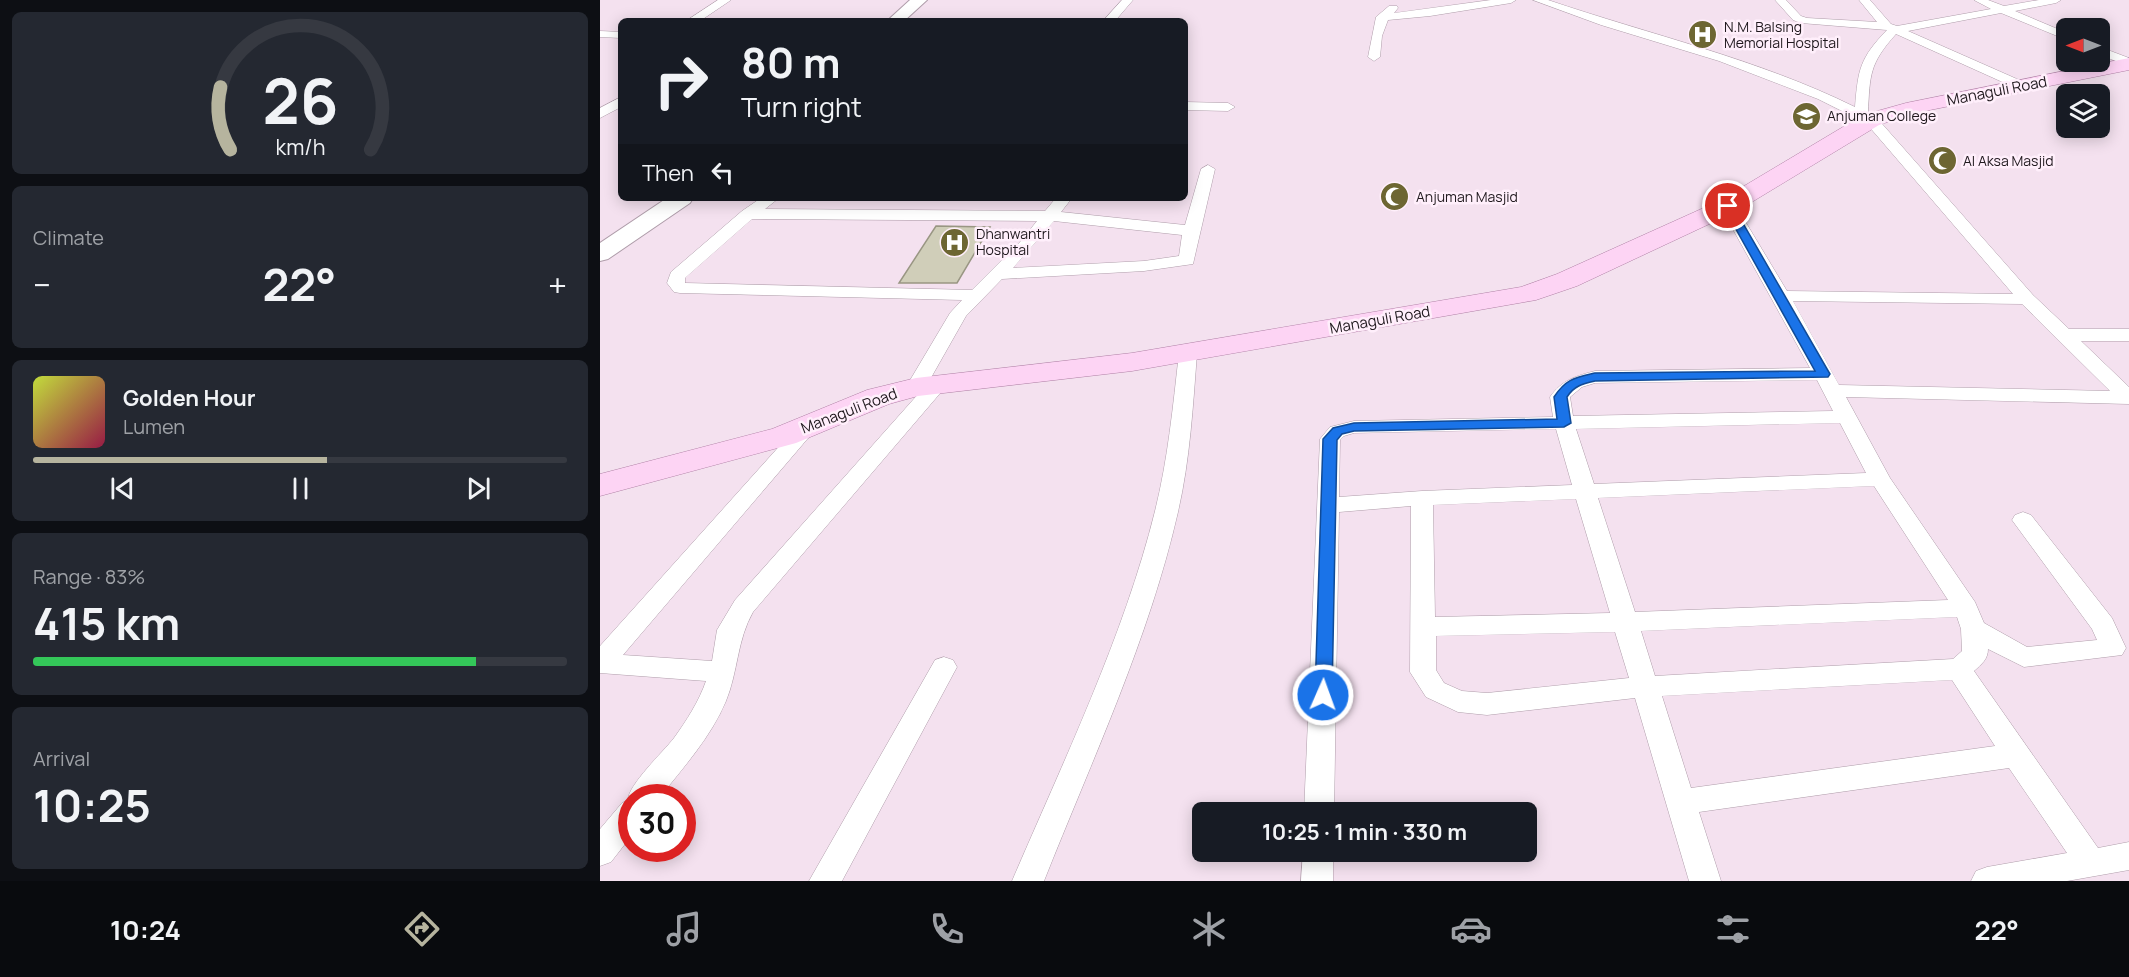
<!DOCTYPE html>
<html lang="en">
<head>
<meta charset="utf-8">
<style>
	:root { --surface:#171b24; --page:#242831; --text:#f1f3f6; --muted:#9ea1a6; --line:#363941; --accent:#b6b49e }
	body { margin:0; font-family:Manrope,sans-serif; background:var(--page); color:var(--text); height:100vh; display:flex; flex-direction:column; font-size:22px; white-space:nowrap }
	* { box-sizing:border-box; margin:0 }
	p { font-size:20px; color:var(--muted) }
	.icon { flex:none; width:33px; height:33px; fill:none; stroke:currentColor; stroke-width:2; stroke-linecap:round; stroke-linejoin:round }
	.map { position:relative; flex:1; overflow:hidden }
	.details { display:flex; flex-direction:column; gap:12px; padding:12px; background:#0d0f14; width:600px }
	.details>* { flex:none }
	.guide { position:absolute; left:18px; top:18px; width:570px; height:183px; border-radius:9px; box-shadow:0 3px 15px #0003; background:#171b24; color:var(--text); overflow:hidden }
	.needle { width:39px; rotate:270deg }
	.fabs { position:absolute; left:1456px; top:18px; display:grid; gap:12px }
	.fabs a { display:grid; place-items:center; width:54px; height:54px; border-radius:9px; background:var(--surface); box-shadow:0 3px 15px #0003; font-size:30px }
	.speed { position:absolute; left:18px; top:784px; display:flex; gap:12px; font-size:30px; font-weight:700; text-align:center }
	.speed>* { display:grid; place-content:center; width:78px; height:78px; border-radius:50%; background:var(--surface); box-shadow:0 3px 15px #0003; line-height:1 }
	.speed .limit { border:9px solid #d22; background:#fff; color:#111 }
	.pin { position:absolute; display:grid; place-items:center; width:51px; height:51px; color:#fff; margin:-26px; border:3px solid #fff; border-radius:50%; box-shadow:0 2px 6px #0007 }
	.me { position:absolute; width:66px; margin:-33px; rotate:2deg; stroke-linejoin:round; filter:drop-shadow(0 0 4px #0008) }
	.turn { display:flex; align-items:center; gap:21px; height:126px; padding:0 24px; font-size:27px }
	.turn .icon { width:78px; height:78px; stroke-width:2.5 }
	.turn b { display:block; font-size:42px; line-height:51px }
	.then { display:flex; align-items:center; height:57px; padding:0 24px; background:#0003; gap:12px; font-size:22px }
	.big { font-size:45px; font-weight:700; line-height:1.1 }
	.details .widget { flex:1; display:flex; flex-direction:column; justify-content:center; gap:9px; min-width:0; padding:0 21px; border-radius:9px; background:var(--page) }
	.details .dial { align-items:center; gap:0 }
	.dial svg { height:156px; overflow:visible; fill:none; stroke:var(--line); stroke-width:7; stroke-linecap:round; text-anchor:middle }
	.dial text { fill:var(--text); stroke:none }
	.song { display:flex; align-items:center; gap:18px }
	.cover { width:72px; height:72px; border-radius:9px; background:linear-gradient(135deg,hsl(70 70% 55%),hsl(340 70% 35%)) }
	.played { height:6px; border-radius:3px; background:linear-gradient(90deg,var(--accent) 55%,var(--line) 55%) }
	.keys { display:flex; justify-content:space-around; direction:ltr }
	.heat { display:flex; justify-content:space-between; align-items:center; font-size:33px; direction:ltr }
	.charge { height:9px; border-radius:4px; background:linear-gradient(90deg,#34c759 83%,var(--line) 0) }
	.trip { position:absolute; left:592px; top:802px; width:345px; height:60px; border-radius:9px; background:var(--surface); box-shadow:0 3px 15px #0003; font-weight:700; line-height:60px; text-align:center }
	.tabs { display:flex; height:96px; justify-content:space-around; align-items:center; background:#090b0e; color:var(--muted) }
	.tabs .icon { width:42px; height:42px }
	.tabs .selected { color:var(--accent) }
	.tabs b { font-size:27px; color:var(--text) }
	main { display:flex; flex:1; min-height:0 }
	.map>svg:first-child { display:block }
	.building { fill:#d0ceb9; stroke:#999683; stroke-width:1.5 }
	.lines { fill:none; stroke-linecap:round; stroke-linejoin:round }
	.street-casing { stroke:#af9daa; stroke-width:1 }
	.secondary-casing { stroke:#af9daa; stroke-width:2 }
	.primary-casing { stroke:#af80a5; stroke-width:1 }
	.street { fill:#fff; fill-rule:evenodd }
	.secondary { fill:#fff; fill-rule:evenodd }
	.primary { fill:#fdd4f4; fill-rule:evenodd }
	.route { fill:#1a73e8; stroke:#114b97; stroke-width:1.5 }
	.labels { text-anchor:middle; stroke-width:5; stroke-linejoin:round; paint-order:stroke }
	.far-poi-label { font-size:14px; fill:#20191e; stroke:#ffeffb; text-anchor:start }
	.street-label { font-size:15px; fill:#20191e; stroke:#ffeffb }
</style>
</head>
<body>
<main>
<section class="details">
<div class="widget dial"><svg viewBox="0 0 100 80">
<path d="M14 69A42 42 0 1 1 86 69"/>
<path d="M14 69A42 42 0 0 1 9 37" stroke="#b6b49e"/>
<text x="50" y="56" font-size="32" font-weight="700">26</text>
<text x="50" y="72" font-size="11">km/h</text>
</svg></div>
<div class="widget"><p>Climate</p>
<div class="heat"><a>−</a><b class="big">22°</b><a>+</a></div>
</div>
<div class="widget">
<div class="song"><i class="cover"></i><div><b>Golden Hour</b><p>Lumen</p></div></div>
<div class="played"></div>
<div class="keys"><svg class="icon" aria-label="previous" viewBox="0 0 24 24"><path d="M18 5L8 12l10 7zM5 5v14"/></svg><svg class="icon" aria-label="pause" viewBox="0 0 24 24"><path d="M8 5v14M16 5v14"/></svg><svg class="icon" aria-label="next" viewBox="0 0 24 24"><path d="M6 5l10 7-10 7zM19 5v14"/></svg></div>
</div>
<div class="widget"><p>Range · 83%</p><b class="big">415 km</b><div class="charge"></div></div>
<div class="widget"><p>Arrival</p><b class="big">10:25</b></div>
</section>
<div class="map">
<svg width="1529" height="881" viewBox="0 0 1529 881">
	<rect width="100%" height="100%" fill="#f4e1ef"/>
	<path class="building" d="M 336,226 L 390,227 L 357,283 L 299,283 Z"/>
	<g class="lines">
		<defs>
			<path id="street" d="M 118,0 L 131,0 L 100,21 L 86,21 Z
				M 522,0 L 533,0 L 515,21 L 503,21 Z
				M 891,0 L 916,0 L 911,3 L 830,16 L 788,20 L 782,36 L 780,57 L 774,61 L 768,57 L 776,17 L 789,6 L 797,6 L 798,8 L 794,13 Z
				M 933,0 L 948,0 C 1051,35 1158,59 1255,107 C 1258,69 1260,58 1287,30 L 1201,23 L 1193,20 L 1175,0 L 1186,0 L 1201,16 L 1207,18 L 1277,22 L 1259,0 L 1270,0 L 1291,24 L 1297,26 L 1391,9 L 1374,0 L 1388,0 L 1404,6 L 1439,0 L 1461,0 L 1456,3 L 1415,11 L 1467,33 L 1467,40 L 1401,13 L 1308,31 L 1426,83 L 1428,86 L 1426,89 L 1418,89 L 1296,34 C 1269,64 1270,75 1268,113 L 1276,117 L 1433,295 L 1469,329 L 1529,329 L 1529,341 L 1481,341 L 1529,387 L 1529,404 L 1246,397 L 1290,478 L 1375,602 L 1384,623 L 1427,647 L 1497,640 L 1492,629 L 1412,520 L 1415,515 L 1423,512 L 1431,515 L 1512,618 L 1526,648 L 1522,655 L 1424,667 L 1388,649 C 1388,659 1382,664 1374,671 L 1498,848 L 1529,842 L 1529,870 L 1467,881 L 1371,881 L 1376,871 L 1387,867 L 1467,853 L 1409,768 L 1099,812 L 1121,881 L 1089,881 L 1035,698 L 887,715 L 858,712 L 826,697 L 810,672 L 811,506 L 739,512 L 734,813 L 704,813 L 720,439 L 730,427 L 754,421 L 953,417 L 950,397 C 962,380 976,376 995,371 L 1210,368 L 1120,206 L 1128,201 L 1136,206 L 1187,291 L 1413,294 L 1266,123 L 1218,99 L 1119,61 L 1001,25 ZM 1193,301 L 1422,304 L 1510,391 L 1239,385 ZM 1217,380 L 1233,411 L 973,416 L 970,397 L 982,387 L 995,383 ZM 1240,423 L 1266,473 L 994,484 L 976,429 ZM 956,429 L 972,485 L 822,491 L 739,497 L 740,440 L 744,436 L 754,433 ZM 1274,486 L 1348,600 L 1035,612 L 998,498 ZM 976,499 L 1010,613 L 835,617 L 833,505 ZM 1357,617 L 1361,629 L 1362,651 L 1353,659 L 1055,676 L 1041,631 ZM 1015,632 L 1029,678 L 887,693 L 862,691 L 844,683 L 836,670 L 836,636 ZM 1352,680 L 1395,746 L 1091,788 L 1062,696 Z
				M 0,31 L 21,32 L 21,38 L 0,37 Z
				M 1500,47 L 1529,58 L 1529,66 L 1500,55 Z
				M 21,97 L 21,107 L 0,118 L 0,108 Z
				M 585,102 L 628,103 L 635,107 L 628,111 L 585,110 Z
				M 608,165 L 615,169 L 593,264 L 544,271 L 402,279 L 366,316 L 328,383 L 338,378 L 345,380 L 348,384 L 153,612 C 137,640 138,672 126,701 C 111,737 83,768 59,798 L 32,798 L 32,835 L 11,862 L 0,866 L 0,829 L 22,803 L 28,800 C 28,785 64,751 74,738 C 87,720 99,701 106,681 L 0,673 L 0,646 L 201,422 L 208,420 L 215,422 L 218,426 L 215,430 L 23,655 L 112,661 L 117,630 L 135,600 L 320,392 L 309,391 L 306,387 L 350,313 L 362,300 L 80,293 L 74,292 L 67,283 L 71,272 L 142,211 L 161,198 L 179,198 L 165,209 L 445,211 L 456,198 L 472,198 L 461,212 L 585,225 L 601,169 ZM 152,219 L 437,221 L 420,242 L 372,290 L 85,283 L 85,278 ZM 454,221 L 582,235 L 579,256 L 544,261 L 413,268 Z
				M 588,347 L 595,349 L 597,353 C 593,406 590,460 578,512 C 549,639 492,760 444,881 L 412,881 C 463,762 524,636 555,511 C 568,459 573,406 579,353 L 581,349 Z
				M 344,657 L 353,660 L 357,667 L 242,881 L 209,881 L 335,660 Z
				M 703,852 L 733,852 L 733,881 L 701,881 Z"/>
			<path id="secondary" d="M 310,0 L 327,0 L 304,21 L 287,21 Z
				M 67,198 L 93,198 L 90,203 L 8,259 L 0,261 L 0,243 Z"/>
			<path id="primary" d="M 1529,58 L 1529,70 L 1310,114 L 1279,125 L 1137,211 L 977,286 L 936,300 L 532,371 L 318,396 L 289,404 L 196,443 L 0,496 L 0,474 L 172,429 L 267,390 L 316,378 L 532,353 L 921,287 L 957,274 L 1119,201 L 1263,115 L 1306,103 Z"/>
		</defs>
		<use href="#street" class="street-casing"/>
		<use href="#secondary" class="secondary-casing"/>
		<use href="#primary" class="primary-casing"/>
		<use href="#street" class="street"/>
		<use href="#secondary" class="secondary"/>
		<use href="#primary" class="primary"/>
	</g>
	<path class="route" d="M 1128,203 L 1133,206 L 1230,374 L 1228,377 L 995,381 C 982,384 974,386 967,397 L 971,423 L 964,427 L 754,431 L 742,434 L 737,440 L 732,695 L 730,700 L 723,702 L 717,700 L 715,695 L 723,439 L 733,428 L 754,423 L 957,419 L 954,397 C 966,379 974,378 995,373 L 1215,371 L 1123,206 Z"/>
	<defs>
		<symbol id="hospital-disc" viewBox="-11 -11 22 22"><circle r="9.5" fill="#6d6632" stroke="#ffeffb"/><path d="M-5-5h3v3.5h4V-5h3V5h-3V1.5h-4V5h-3Z" fill="#fff"/></symbol>
		<symbol id="university-disc" viewBox="-11 -11 22 22"><circle r="9.5" fill="#6d6632" stroke="#ffeffb"/><path d="M0-5L7-2L0 1L-7-2ZM-4 1L0 2.5L4 1V4Q0 6-4 4Z" fill="#fff"/></symbol>
		<symbol id="mosque-disc" viewBox="-11 -11 22 22"><circle r="9.5" fill="#6d6632" stroke="#ffeffb"/><path d="M3.5-4.9A6 6 0 1 0 3.5 4.9A5 5 0 1 1 3.5-4.9Z" fill="#fff"/></symbol>
	</defs>
	<g fill-rule="evenodd">
		<use href="#hospital-disc" x="1086" y="18" width="33" height="33"/>
		<use href="#university-disc" x="1190" y="100" width="33" height="33"/>
		<use href="#mosque-disc" x="1326" y="144" width="33" height="33"/>
		<use href="#mosque-disc" x="778" y="180" width="33" height="33"/>
		<use href="#hospital-disc" x="338" y="226" width="33" height="33"/>
	</g>
	<g class="labels">
		<g class="far-poi-label">
			<text x="1124" y="32">N.M. Balsing<tspan x="1124" dy="16">Memorial Hospital</tspan></text>
			<text x="1227" y="121">Anjuman College</text>
			<text x="1363" y="166">Al Aksa Masjid</text>
			<text x="816" y="202">Anjuman Masjid</text>
			<text x="376" y="239">Dhanwantri<tspan x="376" dy="16">Hospital</tspan></text>
		</g>
		<g class="street-label">
			<text transform="translate(1397 91) rotate(-11)" y="5">Managuli Road</text>
			<text transform="translate(780 320) rotate(-10)" y="5">Managuli Road</text>
			<text transform="translate(249 411) rotate(-21)" y="5">Managuli Road</text>
		</g>
	</g>
</svg>
<div class="fabs">
<a><svg class="needle" viewBox="-14 -14 28 28"><path d="M0-13l5 13h-10z" fill="#e53935"/><path d="M0 13l5-13h-10z" fill="#9ea1a6"/></svg></a>
<a><svg class="icon" aria-label="layers" viewBox="0 0 24 24"><path d="M12 4l9 5-9 5-9-5zM3 14l9 5 9-5"/></svg></a>
</div>
<div class="speed"><div class="limit">30</div></div>
<div class="pin" style="left:1128px;top:206px;background:#d93025"><svg class="icon" aria-label="arrive" viewBox="0 0 24 24"><path d="M6 21V4h12l-3 4 3 4H6"/></svg></div>
<svg class="me" style="left:723px;top:695px" viewBox="-20 -20 40 40"><circle r="17" fill="#1a73e8" stroke="#fff" stroke-width="3"/><path d="M0-11L8 9 0 5-8 9z" fill="#fff"/></svg>
<div class="trip">10:25 · 1 min · 330 m</div>
<div class="guide">
<div class="turn"><svg class="icon" aria-label="right" viewBox="0 0 24 24"><path d="M7 20v-9h11M14 6l5 5-5 5"/></svg><div><b>80 m</b>Turn right</div></div>
<div class="then">Then<svg class="icon" aria-label="left" viewBox="0 0 24 24"><path d="M17 20v-9H6M10 6l-5 5 5 5"/></svg></div>
</div>
</div>
</main>
<nav class="tabs">
<b>10:24</b>
<svg class="icon selected" aria-label="directions" viewBox="0 0 24 24"><path d="M12 3l9 9-9 9-9-9zM9 14v-3h6M13 9l2 2-2 2"/></svg>
<svg class="icon" aria-label="music" viewBox="0 0 24 24"><path d="M9 18V5l10-2v13"/><circle cx="6" cy="18" r="3"/><circle cx="16" cy="16" r="3"/></svg>
<svg class="icon" aria-label="phone" viewBox="0 0 24 24"><path d="M5 4h4l2 5-3 2q2 4 5 5l2-3 5 2v4C11 20 4 13 5 4z"/></svg>
<svg class="icon" aria-label="climate" viewBox="0 0 24 24"><path d="M12 3v18M4 7l16 10M4 17L20 7"/></svg>
<svg class="icon" aria-label="car" viewBox="0 0 24 24"><path d="M5 17H2v-5l4-1 3-4h7l3 4 3 1v5h-3M9 17h6M6 11h13"/><circle cx="7" cy="17" r="2"/><circle cx="17" cy="17" r="2"/></svg>
<svg class="icon" aria-label="filters" viewBox="0 0 24 24"><path d="M4 7h16M4 17h16"/><circle cx="9" cy="7" r="2"/><circle cx="15" cy="17" r="2"/></svg>
<b>22°</b>
</nav>
</body>
</html>
